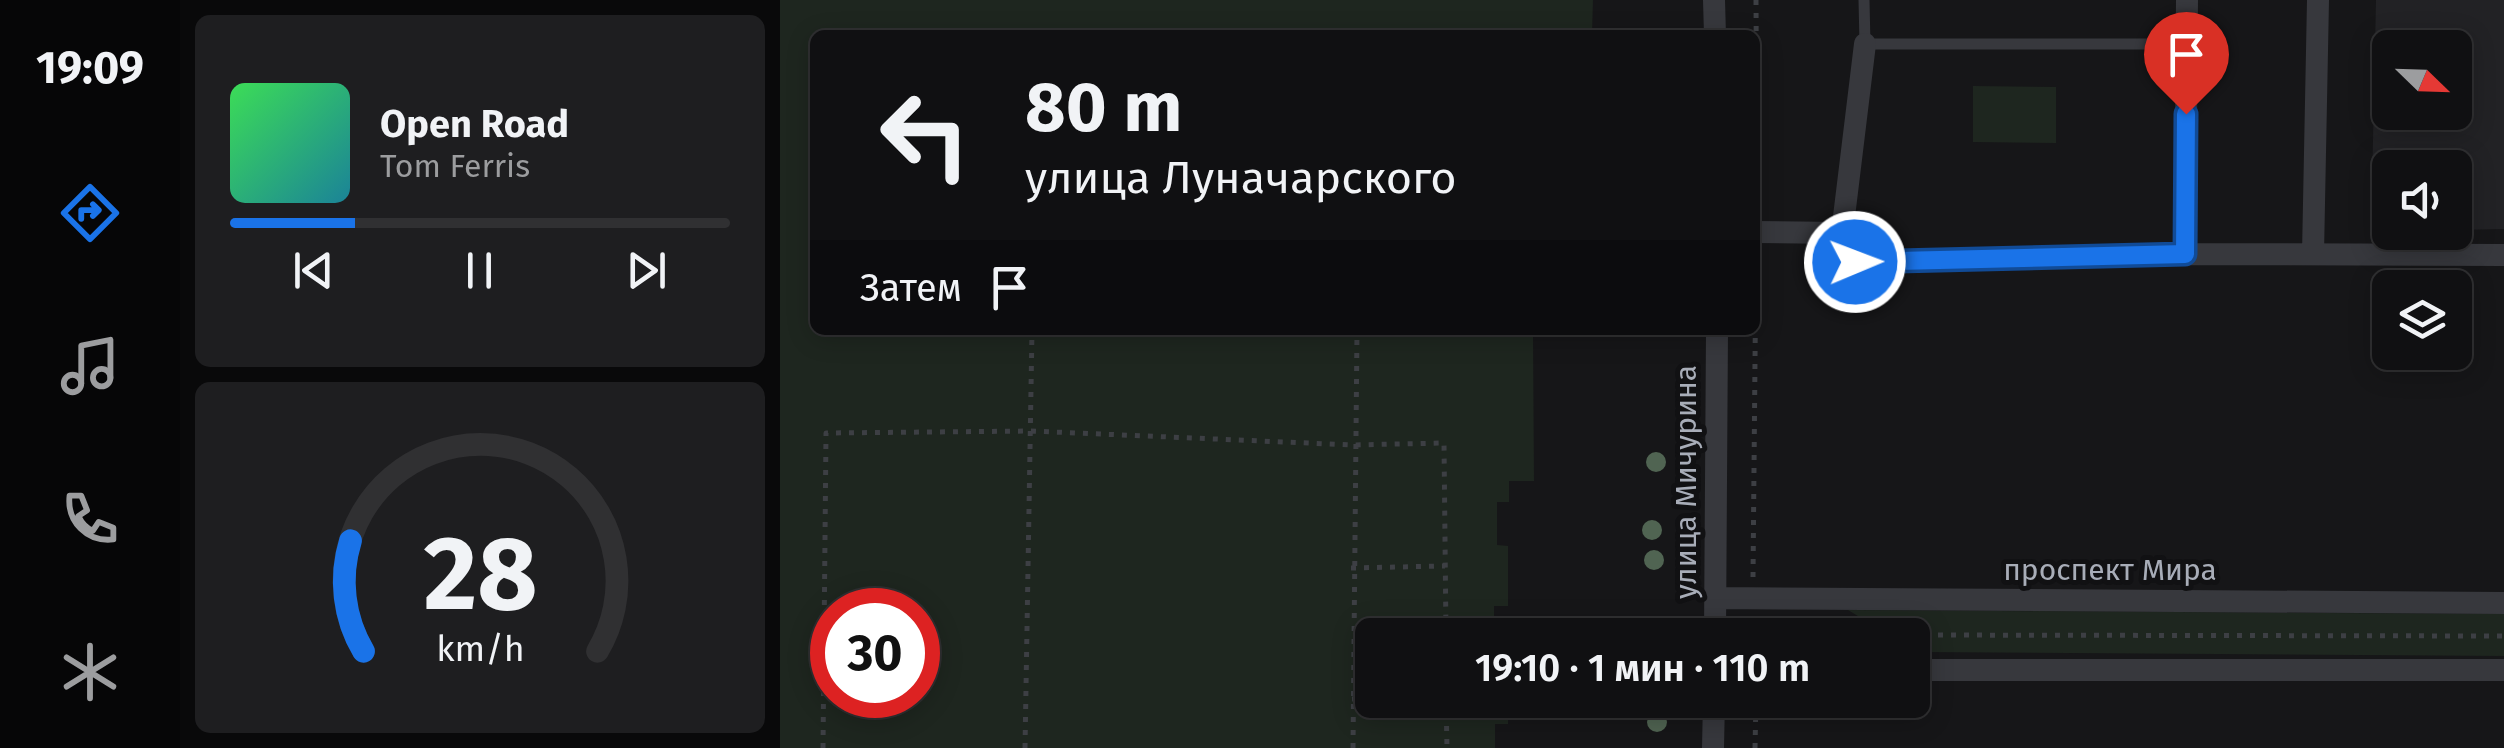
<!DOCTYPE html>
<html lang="ru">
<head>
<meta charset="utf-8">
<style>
	:root { --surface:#101012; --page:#1e1e20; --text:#f1f3f6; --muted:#9c9d9f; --line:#303032; --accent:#1a73e8 }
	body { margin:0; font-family:"Fira Sans",sans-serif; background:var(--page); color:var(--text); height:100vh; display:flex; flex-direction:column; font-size:38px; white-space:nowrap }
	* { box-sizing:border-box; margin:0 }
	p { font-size:32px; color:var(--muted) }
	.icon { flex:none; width:55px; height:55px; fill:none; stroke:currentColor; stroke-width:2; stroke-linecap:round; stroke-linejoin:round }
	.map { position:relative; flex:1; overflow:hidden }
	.sheet { display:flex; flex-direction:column; gap:15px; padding:15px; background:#09090a; width:600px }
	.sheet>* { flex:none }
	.guide { position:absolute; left:30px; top:30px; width:950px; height:305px; border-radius:15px; box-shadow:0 5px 25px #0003,0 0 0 2px var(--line); background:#101012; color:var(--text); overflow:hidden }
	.needle { width:65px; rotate:113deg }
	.tools { position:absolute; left:1592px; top:30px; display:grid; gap:20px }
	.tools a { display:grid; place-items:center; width:100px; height:100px; border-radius:15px; background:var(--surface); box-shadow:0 5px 25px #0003,0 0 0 2px var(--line); font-size:50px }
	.speed { position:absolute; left:30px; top:588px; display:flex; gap:20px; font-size:50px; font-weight:700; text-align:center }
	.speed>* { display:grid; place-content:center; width:130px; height:130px; border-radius:50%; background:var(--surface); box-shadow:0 5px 25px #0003,0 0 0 2px var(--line); line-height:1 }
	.speed .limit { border:15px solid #d22; background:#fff; color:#111 }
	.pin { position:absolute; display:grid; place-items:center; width:85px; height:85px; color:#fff; margin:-102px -42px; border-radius:50% 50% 50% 0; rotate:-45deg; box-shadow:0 0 10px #0007 }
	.pin .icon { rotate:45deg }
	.me { position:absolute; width:110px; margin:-55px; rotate:89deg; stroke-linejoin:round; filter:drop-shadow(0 0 8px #0008) }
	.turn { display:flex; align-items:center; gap:35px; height:210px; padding:0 50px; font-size:45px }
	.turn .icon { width:130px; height:130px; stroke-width:2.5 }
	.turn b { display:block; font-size:70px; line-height:85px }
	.then { display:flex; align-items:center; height:95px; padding:0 50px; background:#0003; gap:20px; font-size:38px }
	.sheet .card { flex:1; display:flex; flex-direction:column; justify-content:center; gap:15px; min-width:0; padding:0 35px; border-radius:15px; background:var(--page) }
	.sheet .dial { align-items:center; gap:0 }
	.dial svg { height:260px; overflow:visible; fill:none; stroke:var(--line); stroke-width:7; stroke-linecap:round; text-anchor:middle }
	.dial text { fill:var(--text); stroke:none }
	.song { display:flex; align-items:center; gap:30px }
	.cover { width:120px; height:120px; border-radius:15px; background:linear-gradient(135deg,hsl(130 70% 55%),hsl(190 70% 35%)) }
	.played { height:10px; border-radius:5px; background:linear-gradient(90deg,var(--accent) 25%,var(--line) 25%) }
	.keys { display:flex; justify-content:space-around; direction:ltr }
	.trip { position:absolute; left:575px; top:618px; width:575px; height:100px; border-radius:15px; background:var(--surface); box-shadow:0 5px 25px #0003,0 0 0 2px var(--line); font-weight:600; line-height:100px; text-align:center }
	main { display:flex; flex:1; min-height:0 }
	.dock { display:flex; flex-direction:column; width:180px; justify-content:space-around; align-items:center; background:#060607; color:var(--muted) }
	.dock .icon { width:70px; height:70px }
	.dock .on { color:var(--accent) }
	.dock b { font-size:45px; color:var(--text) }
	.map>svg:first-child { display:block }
	.built { fill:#222225; fill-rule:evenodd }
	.green { fill:#1e261f; fill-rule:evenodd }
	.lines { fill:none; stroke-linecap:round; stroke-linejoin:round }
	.path { stroke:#3d3f44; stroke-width:5; stroke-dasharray:5 8; stroke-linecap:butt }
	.service { stroke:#37383d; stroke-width:11 }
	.minor { stroke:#37383d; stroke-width:22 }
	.tree { fill:#506452 }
	.route-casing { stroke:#114b97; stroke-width:25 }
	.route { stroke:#1a73e8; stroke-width:18 }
	.labels { text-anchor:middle; stroke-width:10; stroke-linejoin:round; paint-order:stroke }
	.street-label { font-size:30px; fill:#a8adb8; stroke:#111113 }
</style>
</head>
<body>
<main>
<nav class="dock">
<b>19:09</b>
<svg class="icon on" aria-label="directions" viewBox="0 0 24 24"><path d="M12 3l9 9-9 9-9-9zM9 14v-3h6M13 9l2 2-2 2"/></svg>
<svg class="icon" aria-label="music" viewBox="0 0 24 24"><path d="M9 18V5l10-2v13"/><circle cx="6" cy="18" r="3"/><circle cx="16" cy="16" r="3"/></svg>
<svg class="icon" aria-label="phone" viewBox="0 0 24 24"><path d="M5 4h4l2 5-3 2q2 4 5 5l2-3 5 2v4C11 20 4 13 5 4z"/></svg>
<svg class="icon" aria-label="climate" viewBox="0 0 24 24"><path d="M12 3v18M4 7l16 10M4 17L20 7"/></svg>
</nav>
<section class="sheet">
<div class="card">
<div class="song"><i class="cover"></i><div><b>Open Road</b><p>Tom Ferris</p></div></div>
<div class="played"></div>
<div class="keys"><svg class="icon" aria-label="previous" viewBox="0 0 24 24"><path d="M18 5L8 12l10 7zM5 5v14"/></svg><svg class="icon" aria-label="pause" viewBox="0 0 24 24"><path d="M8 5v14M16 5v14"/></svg><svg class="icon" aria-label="next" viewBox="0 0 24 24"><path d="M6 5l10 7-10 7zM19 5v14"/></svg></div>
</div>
<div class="card dial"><svg viewBox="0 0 100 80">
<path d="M14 69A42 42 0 1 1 86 69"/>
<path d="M14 69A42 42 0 0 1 10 35" stroke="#1a73e8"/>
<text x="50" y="56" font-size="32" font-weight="700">28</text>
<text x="50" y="72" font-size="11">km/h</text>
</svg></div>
</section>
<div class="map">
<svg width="1724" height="748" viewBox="0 0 1724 748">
	<rect width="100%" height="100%" fill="#161618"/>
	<path class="built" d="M 1596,0 L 1724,0 L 1724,229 L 1675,230 L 1675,168 L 1610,168 L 1610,231 L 1591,232 ZM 1610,48 L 1675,48 L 1675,112 L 1610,112 Z"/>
	<path class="green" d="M 0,0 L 813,0 L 812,35 L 35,35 L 35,330 L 753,330 L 754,481 L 729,481 L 729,502 L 717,502 L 717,545 L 728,546 L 728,606 L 714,606 L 714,635 L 592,635 L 592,700 L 728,700 L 728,724 L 715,724 L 715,748 L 0,748 ZM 138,610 L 138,695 L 52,695 L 52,610 Z
		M 1193,86 L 1276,87 L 1276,143 L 1193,142 Z
		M 1068,610 L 1724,614 L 1724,656 L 1135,652 L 1132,635 L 1109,635 Z"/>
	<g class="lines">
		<path class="path" d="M 976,0 L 977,207
			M 571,568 L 665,566
			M 973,577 L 976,253
			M 974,623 L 974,635
			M 1132,635 L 1724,636
			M 572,699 L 592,698
			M 666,700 L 667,748
			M 43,748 L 46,433 L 251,431 L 573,445 L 664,443 L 666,635
			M 245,748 L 252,330
			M 573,748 L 577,330
			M 975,748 L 976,700"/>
		<path class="service" d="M 1084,0 L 1085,44 L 1406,44"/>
		<path class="minor" d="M 934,0 L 935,35
			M 975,232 L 1062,233 L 1075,262 L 1405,254 L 1724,255
			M 1062,233 L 1085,44
			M 1405,254 L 1407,0
			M 1533,254 L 1538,0
			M 935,598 L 1724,603
			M 935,635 L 937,330
			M 1132,670 L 1724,670
			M 933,748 L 934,700"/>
	</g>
	<g class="tree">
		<circle cx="876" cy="462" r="10"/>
		<circle cx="872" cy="530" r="10"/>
		<circle cx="874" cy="560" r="10"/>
		<circle cx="877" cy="722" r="10"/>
	</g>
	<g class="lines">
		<defs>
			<path id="route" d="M 1075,262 L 1405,254 L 1406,114"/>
		</defs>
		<use href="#route" class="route-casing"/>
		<use href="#route" class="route"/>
	</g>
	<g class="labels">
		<g class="street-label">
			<text transform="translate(906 482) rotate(-90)" y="10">улица Мичурина</text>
			<text x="1330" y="580">проспект Мира</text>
		</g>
	</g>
</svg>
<div class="tools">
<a><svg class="needle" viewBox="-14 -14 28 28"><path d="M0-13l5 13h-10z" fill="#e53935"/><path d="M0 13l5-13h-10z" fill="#9c9d9f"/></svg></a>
<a><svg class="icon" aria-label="sound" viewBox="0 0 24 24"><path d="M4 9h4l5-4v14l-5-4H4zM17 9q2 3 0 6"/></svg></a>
<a><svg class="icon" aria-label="layers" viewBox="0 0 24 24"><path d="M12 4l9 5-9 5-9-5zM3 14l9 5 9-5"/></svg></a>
</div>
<div class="speed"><div class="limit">30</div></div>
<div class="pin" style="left:1406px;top:114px;background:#d93025"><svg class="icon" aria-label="arrive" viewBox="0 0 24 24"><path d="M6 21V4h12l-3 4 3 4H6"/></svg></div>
<svg class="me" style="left:1075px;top:262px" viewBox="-20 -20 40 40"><circle r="17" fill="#1a73e8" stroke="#fff" stroke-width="3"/><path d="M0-11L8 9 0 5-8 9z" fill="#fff"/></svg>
<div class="trip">19:10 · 1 мин · 110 m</div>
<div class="guide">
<div class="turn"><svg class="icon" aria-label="left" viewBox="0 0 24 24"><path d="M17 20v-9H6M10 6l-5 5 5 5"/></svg><div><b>80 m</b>улица Луначарского</div></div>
<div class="then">Затем<svg class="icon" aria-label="arrive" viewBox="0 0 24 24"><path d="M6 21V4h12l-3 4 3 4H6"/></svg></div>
</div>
</div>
</main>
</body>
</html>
